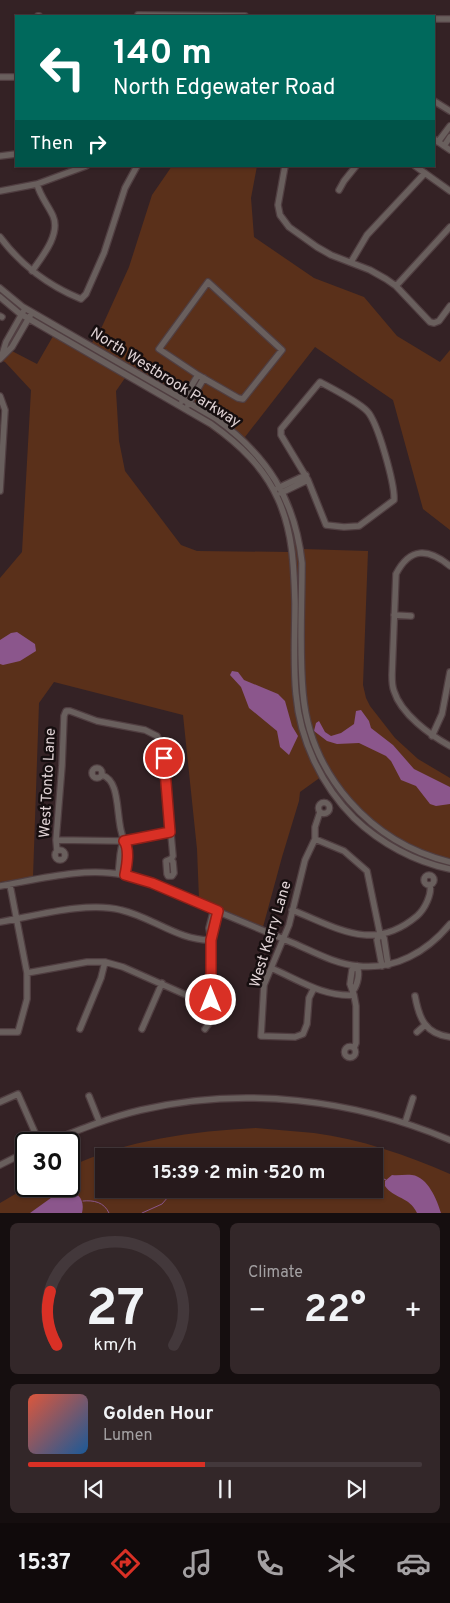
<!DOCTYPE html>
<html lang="en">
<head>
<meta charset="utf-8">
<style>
	:root { --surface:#271a1c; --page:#332729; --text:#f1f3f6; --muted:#a4a1a3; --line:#43383b; --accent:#d93025 }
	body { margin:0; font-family:Overpass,sans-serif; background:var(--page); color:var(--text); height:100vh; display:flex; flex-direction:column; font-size:19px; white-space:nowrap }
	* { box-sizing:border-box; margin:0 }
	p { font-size:16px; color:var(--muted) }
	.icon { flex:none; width:28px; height:28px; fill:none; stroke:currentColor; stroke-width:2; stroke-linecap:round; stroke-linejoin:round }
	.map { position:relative; height:1213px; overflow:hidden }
	.side { display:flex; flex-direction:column; gap:10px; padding:10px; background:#150e0f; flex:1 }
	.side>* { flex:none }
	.top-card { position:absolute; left:15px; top:15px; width:420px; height:152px; border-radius:0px; box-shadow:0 1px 4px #0004,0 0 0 1px var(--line); background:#00695c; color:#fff; overflow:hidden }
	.speed { position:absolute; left:15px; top:1132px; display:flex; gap:10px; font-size:25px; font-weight:700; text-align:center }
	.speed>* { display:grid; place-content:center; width:65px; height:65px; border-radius:50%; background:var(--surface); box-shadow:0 1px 4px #0004,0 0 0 1px var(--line); line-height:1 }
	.speed .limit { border:2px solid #111; border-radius:8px; background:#fff; color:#111 }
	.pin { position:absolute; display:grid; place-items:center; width:42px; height:42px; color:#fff; margin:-21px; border:2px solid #fff; border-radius:50%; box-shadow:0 1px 5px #0007 }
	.me { position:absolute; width:55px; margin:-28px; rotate:0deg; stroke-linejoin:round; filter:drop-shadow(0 0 4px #0008) }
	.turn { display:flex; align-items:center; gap:18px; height:105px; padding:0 15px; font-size:22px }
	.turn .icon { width:65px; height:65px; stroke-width:2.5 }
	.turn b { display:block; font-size:35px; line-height:42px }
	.then { display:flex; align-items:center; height:48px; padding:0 15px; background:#0003; gap:10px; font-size:19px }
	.big { font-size:38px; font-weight:700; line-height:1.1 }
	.side .card { flex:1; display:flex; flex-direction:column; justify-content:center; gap:8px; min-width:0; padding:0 18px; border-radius:8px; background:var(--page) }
	.side .dial { align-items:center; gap:0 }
	.dial svg { height:130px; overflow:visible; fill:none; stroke:var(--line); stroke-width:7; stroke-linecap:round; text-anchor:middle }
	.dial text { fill:var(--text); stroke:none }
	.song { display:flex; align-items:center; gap:15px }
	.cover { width:60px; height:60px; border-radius:8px; background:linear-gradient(135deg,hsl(10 70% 55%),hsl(210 70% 35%)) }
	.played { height:5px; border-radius:2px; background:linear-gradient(90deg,var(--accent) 45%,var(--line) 45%) }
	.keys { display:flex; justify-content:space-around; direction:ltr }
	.heat { display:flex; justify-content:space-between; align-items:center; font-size:28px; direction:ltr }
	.side .tiles { flex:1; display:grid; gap:10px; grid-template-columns:1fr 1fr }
	.card:last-child { grid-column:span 2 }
	.trip { position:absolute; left:95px; top:1148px; width:288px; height:50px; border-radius:0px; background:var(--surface); box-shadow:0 1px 4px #0004,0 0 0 1px var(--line); font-weight:700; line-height:50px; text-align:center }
	.tab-bar { display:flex; height:80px; justify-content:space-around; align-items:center; background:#100a0b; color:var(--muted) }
	.tab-bar .icon { width:35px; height:35px }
	.tab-bar .active { color:var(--accent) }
	.tab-bar b { font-size:22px; color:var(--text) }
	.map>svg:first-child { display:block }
	.green { fill:#5a301a; fill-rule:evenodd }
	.water { fill:#8b568c }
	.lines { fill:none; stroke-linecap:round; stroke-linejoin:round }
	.stream { stroke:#8b568c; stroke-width:1 }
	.minor-casing { stroke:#503e41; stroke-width:8 }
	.minor { stroke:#695f5d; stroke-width:5.5 }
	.route-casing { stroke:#8d1f18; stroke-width:12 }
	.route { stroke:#d93025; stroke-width:9 }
	.labels { text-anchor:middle; stroke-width:5; stroke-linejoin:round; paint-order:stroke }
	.street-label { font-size:15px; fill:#e0d3d5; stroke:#160e0f }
</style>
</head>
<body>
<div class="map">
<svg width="450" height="1213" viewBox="0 0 450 1213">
	<rect width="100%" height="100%" fill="#342225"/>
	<path class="green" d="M 172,166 L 257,166 L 251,198 L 254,237 L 314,278 L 364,297 L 397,336 L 440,362 L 450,350 L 450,530 L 423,509 L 393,400 L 315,347 L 245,437 C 277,471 295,503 302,549 L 368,551 L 363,685 L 366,698 L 370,706 L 395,738 L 418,759 L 450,778 L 450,865 C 396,850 355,822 325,774 L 300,792 L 299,801 L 282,857 L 263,927 L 199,899 L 197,849 L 183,715 L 54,682 L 39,703 L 33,877 L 0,882 L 0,578 L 22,552 L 31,390 L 5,362 L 0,360 L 10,350 L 37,364 L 56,331 L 89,347 L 100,331 L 129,267 L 152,195 ZM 125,378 C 200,421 279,454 290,552 L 197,551 L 181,545 L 125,471 L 119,441 L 116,391 Z
		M 256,1128 C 275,1130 295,1131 314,1133 C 360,1139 407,1155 450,1174 L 450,1213 L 0,1213 L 0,1203 L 29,1186 L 69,1186 L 69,1167 C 127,1140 193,1131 256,1128 ZM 104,1156 L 374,1156 L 374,1189 L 104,1189 Z"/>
	<path class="water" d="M 17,632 L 35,644 L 36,651 L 20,661 L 3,665 L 0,664 L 0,640 L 11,633 Z
		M 232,671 L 238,672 L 244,680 L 278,694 L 285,701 L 292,726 L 298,736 L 289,755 L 280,747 L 277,731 L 249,708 L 241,687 L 230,675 Z
		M 361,710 L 369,721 L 371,728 L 393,745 L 414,769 L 450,787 L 450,804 L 436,806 L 430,804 L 416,786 L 401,780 L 391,761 L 386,756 L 359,743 L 337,744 L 327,741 L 314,731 L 316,723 L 319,721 L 325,732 L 331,736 L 341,733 L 354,724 L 356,711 Z
		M 392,1175 C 399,1176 405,1174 412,1175 C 428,1177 437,1200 441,1213 L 417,1213 C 409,1196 394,1199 385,1186 L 385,1181 Z
		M 67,1189 C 79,1193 85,1200 82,1213 L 30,1213 L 62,1190 Z"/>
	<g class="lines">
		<path class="stream" d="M 374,1174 L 386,1180
			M 319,1189 L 333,1192 L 348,1189
			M 83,1201 C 94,1200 104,1202 109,1213
			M 142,1213 L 162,1204 L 175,1189"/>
		<defs>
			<path id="minor" d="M 38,16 L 39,16
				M 138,16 L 138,15 L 245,16
				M 434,19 L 450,19
				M 0,77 L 16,77
				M 434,101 L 450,111
				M 434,139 L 450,150
				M 438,142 L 450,126
				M 444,146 L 450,137
				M 0,156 L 16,154
				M 285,166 L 278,205 L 280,215 L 289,227 L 317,247 L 331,255 L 370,270 L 386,279 L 396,286 L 430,322 L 434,323 L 439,321 L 450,306
				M 415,166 L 450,191
				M 339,190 L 344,181 L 356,166
				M 0,191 L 37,184 L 86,166
				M 0,237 C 20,264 49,286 81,299 L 86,294 L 104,253 L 125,188 L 137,166
				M 351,262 L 367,235 L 425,173
				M 32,271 C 42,257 61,234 53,216 C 48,205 40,196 37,184
				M 208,282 L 282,350 L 243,399 L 238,398 L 198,375 L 159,349 Z
				M 396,286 L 450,227
				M 0,288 L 23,307 L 215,418 C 267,455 295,499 302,563 C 302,606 299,650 303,693 C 310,775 371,843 450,862
				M 0,297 L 19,313 L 211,424 C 239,444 264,467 278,499 C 293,532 294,567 295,603 C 295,633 293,664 296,694 C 300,740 321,785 354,818 C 380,843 415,862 450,869
				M 0,316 L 2,317
				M 2,355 L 6,342 L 23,312
				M 0,359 L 12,347 L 30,316
				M 320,382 C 333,389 357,401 367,411 C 378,422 395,485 394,500 L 359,526 L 344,527 L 326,525 L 308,480 L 281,435 L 281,429 Z
				M 0,396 L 5,410 L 0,491
				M 182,401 L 198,375
				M 188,405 L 204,378
				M 278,488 L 306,475
				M 281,493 L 308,480
				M 450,566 C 428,548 410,547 396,574 L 392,675 C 392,680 392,686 394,691 C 401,714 430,735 450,746
				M 394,615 L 411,616
				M 432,736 L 442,714 L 450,672
				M92 773a5 5 0 1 1 10 0a5 5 0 1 1-10 0Z
				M 102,775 C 124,782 113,826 127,845 L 125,875
				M318.5 808a5.5 5.5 0 1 1 11 0a5.5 5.5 0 1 1-11 0Z
				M 315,839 L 344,851 L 367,871 L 380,934 L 384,938 L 388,965
				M 56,840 L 124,841 L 170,832
				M55 855a5 5 0 1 1 10 0a5 5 0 1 1-10 0Z
				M 57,851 L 56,840 L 62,766 L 64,716 L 66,711 L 70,711 L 97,721 L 145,730 L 157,736 L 162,747 L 164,758 L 173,856 L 171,859 L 166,861 L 167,874 L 168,876 L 172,876 L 174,873 L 173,862 L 171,859
				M 118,874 C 120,865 119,847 124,841
				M424 880a5 5 0 1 1 10 0a5 5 0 1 1-10 0Z
				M 0,886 C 40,879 84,867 124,875 C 147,880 167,890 188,899 C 223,914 258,928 293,943 C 314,952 335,964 358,966 C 395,970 427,952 450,924
				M 292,910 C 338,928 373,953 417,916 C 425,909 432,894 430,885
				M 0,922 C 35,916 87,901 121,910 C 152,917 179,941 211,940
				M 380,934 L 377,940 L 382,966
				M 211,940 L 209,928 L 214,909
				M 271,968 C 299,980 323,997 354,995
				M 27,973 L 87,962 L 105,962 L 123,967 L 193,998 L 211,1000
				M 314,988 L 309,998 L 307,1024 L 303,1034 L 295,1037 L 261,1036 L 264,985 L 289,925 L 305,860 L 315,839 L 315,827 L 320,812
				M 353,991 C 358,984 360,973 357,966
				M 415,996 C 419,1018 425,1034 450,1037
				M 80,1029 L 101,978 L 105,962
				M 142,1029 L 162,983
				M 205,1029 L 210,1022 L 211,940 L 218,911
				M 0,1032 L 18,1032 L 27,999 L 27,973 L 10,885
				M 417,1032 L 425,1025
				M344.5 1052a5.5 5.5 0 1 1 11 0a5.5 5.5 0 1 1-11 0Z
				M 354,1048 L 356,1043 L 356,1006 L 354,995 L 350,984 L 352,970 L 357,966
				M 89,1096 L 99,1121
				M 0,1102 L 18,1094 L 40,1144
				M 405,1123 L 413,1098
				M 44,1144 C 76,1131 107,1118 141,1110 C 244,1086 353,1099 450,1140
				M 0,1165 L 26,1152"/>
		</defs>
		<use href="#minor" class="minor-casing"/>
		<use href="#minor" class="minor"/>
	</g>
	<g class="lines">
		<defs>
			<path id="route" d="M 164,758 L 170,832 L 124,841 C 130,849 127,865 125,875 L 152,883 L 218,911 L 211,940 L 211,1000"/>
		</defs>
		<use href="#route" class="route-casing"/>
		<use href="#route" class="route"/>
	</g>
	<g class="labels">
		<g class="street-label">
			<text transform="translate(166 377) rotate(32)" y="5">North Westbrook Parkway</text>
			<text transform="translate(47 783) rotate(-87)" y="5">West Tonto Lane</text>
			<text transform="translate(270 934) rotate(-73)" y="5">West Kerry Lane</text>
		</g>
	</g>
</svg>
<div class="speed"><div class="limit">30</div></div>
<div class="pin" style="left:164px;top:758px;background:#d93025"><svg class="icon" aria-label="arrive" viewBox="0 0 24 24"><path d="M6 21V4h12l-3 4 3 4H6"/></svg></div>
<svg class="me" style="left:211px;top:1000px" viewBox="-20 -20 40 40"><circle r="17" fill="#d93025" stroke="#fff" stroke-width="3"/><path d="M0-11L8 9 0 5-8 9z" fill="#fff"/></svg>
<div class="trip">15:39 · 2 min · 520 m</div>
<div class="top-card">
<div class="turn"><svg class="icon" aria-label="left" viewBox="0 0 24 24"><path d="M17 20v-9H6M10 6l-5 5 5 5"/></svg><div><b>140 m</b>North Edgewater Road</div></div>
<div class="then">Then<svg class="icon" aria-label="right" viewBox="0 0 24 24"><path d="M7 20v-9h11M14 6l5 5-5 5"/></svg></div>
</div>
</div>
<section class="side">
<div class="tiles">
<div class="card dial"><svg viewBox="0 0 100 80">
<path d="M14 69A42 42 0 1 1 86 69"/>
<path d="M14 69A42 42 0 0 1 10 36" stroke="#d93025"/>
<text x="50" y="56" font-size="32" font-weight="700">27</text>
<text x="50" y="72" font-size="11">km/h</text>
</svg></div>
<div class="card"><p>Climate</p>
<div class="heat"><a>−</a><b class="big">22°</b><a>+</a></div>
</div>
<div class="card">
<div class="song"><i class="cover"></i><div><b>Golden Hour</b><p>Lumen</p></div></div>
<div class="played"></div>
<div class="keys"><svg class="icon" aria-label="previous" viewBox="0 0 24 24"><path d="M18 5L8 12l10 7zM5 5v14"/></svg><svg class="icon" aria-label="pause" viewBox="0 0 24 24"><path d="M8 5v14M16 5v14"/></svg><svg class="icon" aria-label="next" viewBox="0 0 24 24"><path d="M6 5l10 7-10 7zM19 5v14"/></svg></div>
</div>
</div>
</section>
<nav class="tab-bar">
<b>15:37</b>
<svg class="icon active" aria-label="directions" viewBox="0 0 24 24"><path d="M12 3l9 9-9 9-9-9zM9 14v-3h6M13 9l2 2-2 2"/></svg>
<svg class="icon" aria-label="music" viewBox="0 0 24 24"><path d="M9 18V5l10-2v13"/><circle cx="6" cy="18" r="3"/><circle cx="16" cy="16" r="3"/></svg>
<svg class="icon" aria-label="phone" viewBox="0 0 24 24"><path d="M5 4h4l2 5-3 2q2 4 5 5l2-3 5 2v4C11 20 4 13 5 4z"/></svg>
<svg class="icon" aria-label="climate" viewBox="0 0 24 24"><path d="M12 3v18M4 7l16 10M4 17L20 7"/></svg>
<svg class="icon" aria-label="car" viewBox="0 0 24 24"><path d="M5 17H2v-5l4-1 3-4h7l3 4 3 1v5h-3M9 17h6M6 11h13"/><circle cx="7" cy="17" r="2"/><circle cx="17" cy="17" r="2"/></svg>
</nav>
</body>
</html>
